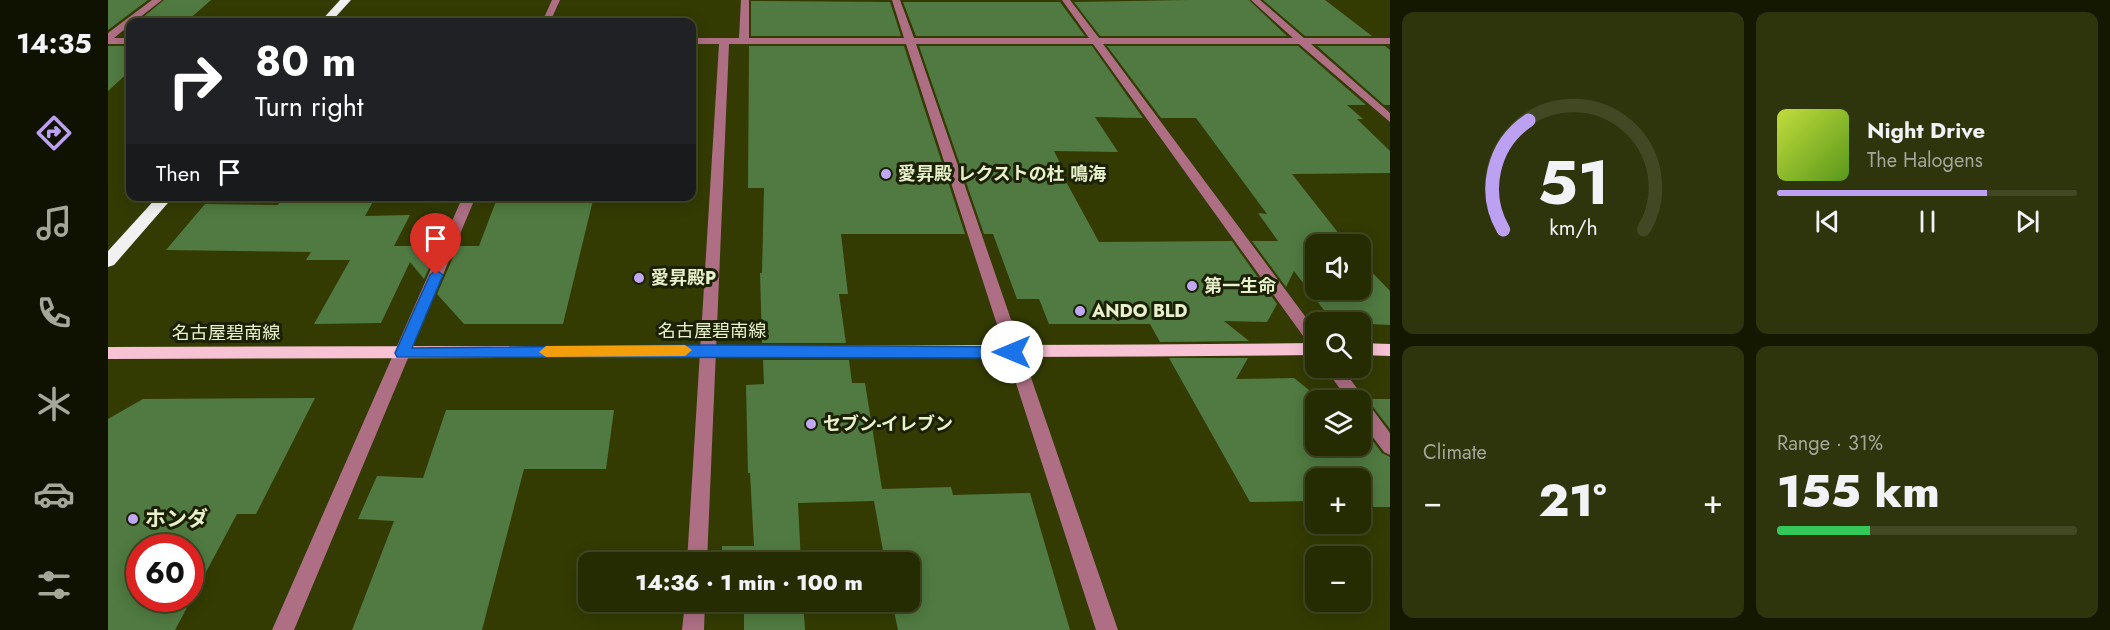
<!DOCTYPE html>
<html lang="en">
<head>
<meta charset="utf-8">
<style>
	:root { --surface:#262c02; --page:#2e340c; --text:#f1f3f6; --muted:#a4a799; --line:#424824; --accent:#bca0f2 }
	body { margin:0; font-family:Jost,"Noto Sans JP",sans-serif; background:var(--page); color:var(--text); height:100vh; display:flex; flex-direction:column; font-size:22px; white-space:nowrap }
	* { box-sizing:border-box; margin:0 }
	p { font-size:20px; color:var(--muted) }
	.icon { flex:none; width:33px; height:33px; fill:none; stroke:currentColor; stroke-width:2; stroke-linecap:round; stroke-linejoin:round }
	.map { position:relative; flex:1; overflow:hidden }
	.details { display:flex; flex-direction:column; gap:12px; padding:12px; background:#151801; width:720px }
	.details>* { flex:none }
	.hud { position:absolute; left:18px; top:18px; width:570px; height:183px; border-radius:12px; box-shadow:0 3px 15px #0003,0 0 0 2px var(--line); background:#202124; color:#fff; overflow:hidden }
	.controls { position:absolute; left:1197px; top:234px; display:grid; gap:12px }
	.controls a { display:grid; place-items:center; width:66px; height:66px; border-radius:12px; background:var(--surface); box-shadow:0 3px 15px #0003,0 0 0 2px var(--line); font-size:30px }
	.speed { position:absolute; left:18px; top:534px; display:flex; gap:12px; font-size:30px; font-weight:700; text-align:center }
	.speed>* { display:grid; place-content:center; width:78px; height:78px; border-radius:50%; background:var(--surface); box-shadow:0 3px 15px #0003,0 0 0 2px var(--line); line-height:1 }
	.speed .limit { border:9px solid #d22; background:#fff; color:#111 }
	.pin { position:absolute; display:grid; place-items:center; width:51px; height:51px; color:#fff; margin:-62px -26px; border-radius:50% 50% 50% 0; rotate:-45deg; box-shadow:0 0 6px #0007 }
	.pin .icon { rotate:45deg }
	.me { position:absolute; width:66px; margin:-33px; rotate:270deg; stroke-linejoin:round; filter:drop-shadow(0 0 4px #0008) }
	.turn { display:flex; align-items:center; gap:21px; height:126px; padding:0 30px; font-size:27px }
	.turn .icon { width:78px; height:78px; stroke-width:2.5 }
	.turn b { display:block; font-size:42px; line-height:51px }
	.then { display:flex; align-items:center; height:57px; padding:0 30px; background:#0003; gap:12px; font-size:22px }
	.big { font-size:45px; font-weight:800; line-height:1.1 }
	.details .card { flex:1; display:flex; flex-direction:column; justify-content:center; gap:9px; min-width:0; padding:0 21px; border-radius:12px; background:var(--page) }
	.details .dial { align-items:center; gap:0 }
	.dial svg { height:156px; overflow:visible; fill:none; stroke:var(--line); stroke-width:7; stroke-linecap:round; text-anchor:middle }
	.dial text { fill:var(--text); stroke:none }
	.song { display:flex; align-items:center; gap:18px }
	.cover { width:72px; height:72px; border-radius:9px; background:linear-gradient(135deg,hsl(70 70% 55%),hsl(90 70% 35%)) }
	.played { height:6px; border-radius:3px; background:linear-gradient(90deg,var(--accent) 70%,var(--line) 70%) }
	.keys { display:flex; justify-content:space-around; direction:ltr }
	.heat { display:flex; justify-content:space-between; align-items:center; font-size:33px; direction:ltr }
	.charge { height:9px; border-radius:4px; background:linear-gradient(90deg,#34c759 31%,var(--line) 0) }
	.details .tiles { flex:1; display:grid; gap:12px; grid-template-columns:repeat(2,1fr) }
	.trip { position:absolute; left:470px; top:552px; width:342px; height:60px; border-radius:12px; background:var(--surface); box-shadow:0 3px 15px #0003,0 0 0 2px var(--line); font-weight:800; line-height:60px; text-align:center }
	main { display:flex; flex:1; min-height:0 }
	.tab-bar { display:flex; flex-direction:column; width:108px; justify-content:space-around; align-items:center; background:#0f1201; color:var(--muted) }
	.tab-bar .icon { width:42px; height:42px }
	.tab-bar .active { color:var(--accent) }
	.tab-bar b { font-size:27px; color:var(--text) }
	.map>svg:first-child { display:block }
	.building { fill:#507a41; fill-rule:evenodd }
	.lines { fill:none; stroke-linecap:round; stroke-linejoin:round }
	.minor { fill:#ae6f85; fill-rule:evenodd }
	.major { fill:#f7c2d3; fill-rule:evenodd }
	.highway { fill:#f1f1f1; fill-rule:evenodd }
	.route { fill:#1a73e8; stroke:#114b97; stroke-width:1.5 }
	.slow { fill:#f59e0b }
	.poi-dot { fill:#c0a8f4; stroke:#1c2104; stroke-width:2 }
	.labels { text-anchor:middle; stroke-width:6; stroke-linejoin:round; paint-order:stroke }
	.poi-label { font-size:18px; font-weight:bold; fill:#e8f1cd; stroke:#1c2104; text-anchor:start }
	.street-label { font-size:18px; fill:#e8f1cd; stroke:#1c2104 }
	.near-poi-label { font-size:21px; font-weight:bold; fill:#e8f1cd; stroke:#1c2104; text-anchor:start }
</style>
</head>
<body>
<main>
<nav class="tab-bar">
<b>14:35</b>
<svg class="icon active" aria-label="directions" viewBox="0 0 24 24"><path d="M12 3l9 9-9 9-9-9zM9 14v-3h6M13 9l2 2-2 2"/></svg>
<svg class="icon" aria-label="music" viewBox="0 0 24 24"><path d="M9 18V5l10-2v13"/><circle cx="6" cy="18" r="3"/><circle cx="16" cy="16" r="3"/></svg>
<svg class="icon" aria-label="phone" viewBox="0 0 24 24"><path d="M5 4h4l2 5-3 2q2 4 5 5l2-3 5 2v4C11 20 4 13 5 4z"/></svg>
<svg class="icon" aria-label="climate" viewBox="0 0 24 24"><path d="M12 3v18M4 7l16 10M4 17L20 7"/></svg>
<svg class="icon" aria-label="car" viewBox="0 0 24 24"><path d="M5 17H2v-5l4-1 3-4h7l3 4 3 1v5h-3M9 17h6M6 11h13"/><circle cx="7" cy="17" r="2"/><circle cx="17" cy="17" r="2"/></svg>
<svg class="icon" aria-label="filters" viewBox="0 0 24 24"><path d="M4 7h16M4 17h16"/><circle cx="9" cy="7" r="2"/><circle cx="15" cy="17" r="2"/></svg>
</nav>
<div class="map">
<svg width="1282" height="630" viewBox="0 0 1282 630">
	<rect width="100%" height="100%" fill="#333b02"/>
	<path class="building" d="M 0,0 L 40,0 L 0,30 Z
		M 56,0 L 103,0 L 78,22 L 29,22 Z
		M 1080,0 L 1141,0 L 1179,36 L 992,36 L 966,2 Z
		M 1155,0 L 1217,0 L 1264,36 L 1197,36 Z
		M 643,1 L 782,2 L 793,36 L 643,36 Z
		M 795,2 L 952,2 L 977,36 L 808,36 Z
		M 0,46 L 22,46 L 22,71 L 0,91 Z
		M 641,46 L 796,46 L 857,234 L 733,234 L 740,294 L 731,294 L 738,343 L 654,343 L 652,273 L 654,273 L 656,188 L 640,188 Z
		M 811,46 L 984,46 L 1035,118 L 987,117 L 1010,152 L 946,151 L 954,167 L 950,167 L 991,242 L 1124,241 L 1169,304 L 1159,322 L 1116,321 L 1141,341 L 1052,342 L 1042,324 L 941,324 L 931,299 L 909,299 L 885,234 L 876,234 Z
		M 999,46 L 1190,46 L 1258,105 L 1239,105 L 1255,119 L 1249,119 L 1282,151 L 1282,173 L 1184,174 L 1239,244 L 1208,244 L 1208,290 L 1252,290 L 1252,260 L 1282,291 L 1282,325 L 1225,322 L 1186,271 L 1178,287 L 1144,241 L 1170,241 L 1150,213 L 1159,214 L 1088,118 L 1053,118 Z
		M 1209,46 L 1277,46 L 1282,50 L 1282,105 L 1276,105 Z
		M 176,196 L 268,196 L 257,216 L 302,215 L 286,246 L 331,246 L 316,279 L 302,262 L 273,323 L 206,324 L 242,260 L 198,260 L 203,252 L 58,250 L 97,204 L 170,205 Z
		M 390,196 L 486,196 L 455,324 L 356,324 L 329,294 L 350,246 L 371,246 Z
		M 1061,358 L 1140,358 L 1128,379 L 1186,378 L 1211,398 L 1236,399 L 1238,400 L 1208,400 L 1208,446 L 1252,446 L 1252,424 L 1274,453 L 1282,457 L 1282,507 L 1252,507 L 1252,478 L 1208,478 L 1208,507 L 1204,501 L 1142,502 Z
		M 655,360 L 741,360 L 744,383 L 757,383 L 774,489 L 843,487 L 845,495 L 922,493 L 962,630 L 790,630 L 784,602 L 801,602 L 801,562 L 777,562 L 766,501 L 690,503 L 693,562 L 614,562 L 614,546 L 646,546 L 642,473 L 640,473 L 638,385 L 656,384 Z
		M 207,398 L 148,514 L 129,514 L 67,630 L 0,630 L 0,419 L 35,399 ZM 32,548 L 82,548 L 82,598 L 32,598 Z
		M 1259,399 L 1282,399 L 1282,429 Z
		M 338,410 L 506,410 L 498,469 L 416,469 L 374,630 L 244,630 L 286,521 L 250,519 L 269,476 L 315,478 Z
		M 613,602 L 695,602 L 697,630 L 636,630 L 636,612 L 613,611 Z"/>
	<g class="lines">
		<path class="minor" d="M 44,0 L 54,0 L 26,22 L 22,22 L 22,25 L 6,38 L 22,38 L 22,44 L 0,44 L 0,33 Z
			M 444,0 L 452,0 L 442,22 L 434,22 Z
			M 633,0 L 641,0 L 641,38 L 796,38 L 784,0 L 792,0 L 806,38 L 981,38 L 954,0 L 962,0 L 991,38 L 1185,38 L 1143,0 L 1152,0 L 1196,38 L 1282,38 L 1282,44 L 1203,44 L 1282,113 L 1282,122 L 1191,44 L 995,44 L 1208,331 L 1208,349 L 1203,347 L 985,44 L 808,44 L 1010,630 L 988,630 L 798,44 L 621,44 L 599,562 L 579,562 L 611,44 L 584,44 L 584,38 L 631,38 Z
			M 355,196 L 368,196 L 186,630 L 164,630 Z
			M 1217,368 L 1234,368 L 1282,433 L 1282,455 L 1276,452 L 1252,420 L 1252,400 L 1240,400 Z
			M 577,602 L 597,602 L 596,630 L 574,630 Z"/>
		<path class="major" d="M 1208,343 L 1208,355 C 805,359 403,357 0,359 L 0,347 C 403,345 805,347 1208,343 Z
			M 1252,343 L 1282,344 L 1282,356 L 1252,355 Z"/>
		<path class="highway" d="M 232,0 L 243,0 L 223,22 L 212,22 Z
			M 50,196 L 66,196 L 6,265 L 0,267 L 0,251 Z"/>
	</g>
	<path class="route" d="M 328,270 L 335,275 L 304,348 L 601,345 L 904,347 L 911,352 L 904,358 L 289,357 L 287,353 L 322,275 Z"/>
	<path class="slow" d="M 577,345 L 584,350 L 577,356 L 438,357 L 431,352 L 438,346 Z"/>
	<g class="poi-dot">
		<circle cx="778" cy="174" r="6"/>
		<circle cx="531" cy="278" r="6"/>
		<circle cx="1084" cy="286" r="6"/>
		<circle cx="972" cy="311" r="6"/>
		<circle cx="703" cy="424" r="6"/>
		<circle cx="25" cy="519" r="6"/>
	</g>
	<g class="labels">
		<g class="poi-label">
			<text x="790" y="180">愛昇殿 レクストの杜 鳴海</text>
			<text x="543" y="284">愛昇殿P</text>
			<text x="1096" y="292">第一生命</text>
			<text x="984" y="317">ANDO BLD</text>
			<text x="715" y="430">セブン-イレブン</text>
		</g>
		<g class="street-label">
			<text x="604" y="337">名古屋碧南線</text>
			<text x="118" y="339">名古屋碧南線</text>
		</g>
		<g class="near-poi-label">
			<text x="37" y="526">ホンダ</text>
		</g>
	</g>
</svg>
<div class="controls">
<a><svg class="icon" aria-label="sound" viewBox="0 0 24 24"><path d="M4 9h4l5-4v14l-5-4H4zM17 9q2 3 0 6"/></svg></a>
<a><svg class="icon" aria-label="search" viewBox="0 0 24 24"><circle cx="10" cy="10" r="6"/><path d="M15 15l6 6"/></svg></a>
<a><svg class="icon" aria-label="layers" viewBox="0 0 24 24"><path d="M12 4l9 5-9 5-9-5zM3 14l9 5 9-5"/></svg></a>
<a>+</a>
<a>−</a>
</div>
<div class="speed"><div class="limit">60</div></div>
<div class="pin" style="left:328px;top:275px;background:#d93025"><svg class="icon" aria-label="arrive" viewBox="0 0 24 24"><path d="M6 21V4h12l-3 4 3 4H6"/></svg></div>
<svg class="me" style="left:904px;top:352px" viewBox="-20 -20 40 40"><circle r="19" fill="#fff"/><path d="M0-13L10 11 0 6-10 11z" fill="#1a73e8"/></svg>
<div class="trip">14:36 · 1 min · 100 m</div>
<div class="hud">
<div class="turn"><svg class="icon" aria-label="right" viewBox="0 0 24 24"><path d="M7 20v-9h11M14 6l5 5-5 5"/></svg><div><b>80 m</b>Turn right</div></div>
<div class="then">Then<svg class="icon" aria-label="arrive" viewBox="0 0 24 24"><path d="M6 21V4h12l-3 4 3 4H6"/></svg></div>
</div>
</div>
<section class="details">
<div class="tiles">
<div class="card dial"><svg viewBox="0 0 100 80">
<path d="M14 69A42 42 0 1 1 86 69"/>
<path d="M14 69A42 42 0 0 1 27 13" stroke="#bca0f2"/>
<text x="50" y="56" font-size="32" font-weight="700">51</text>
<text x="50" y="72" font-size="11">km/h</text>
</svg></div>
<div class="card">
<div class="song"><i class="cover"></i><div><b>Night Drive</b><p>The Halogens</p></div></div>
<div class="played"></div>
<div class="keys"><svg class="icon" aria-label="previous" viewBox="0 0 24 24"><path d="M18 5L8 12l10 7zM5 5v14"/></svg><svg class="icon" aria-label="pause" viewBox="0 0 24 24"><path d="M8 5v14M16 5v14"/></svg><svg class="icon" aria-label="next" viewBox="0 0 24 24"><path d="M6 5l10 7-10 7zM19 5v14"/></svg></div>
</div>
<div class="card"><p>Climate</p>
<div class="heat"><a>−</a><b class="big">21°</b><a>+</a></div>
</div>
<div class="card"><p>Range · 31%</p><b class="big">155 km</b><div class="charge"></div></div>
</div>
</section>
</main>
</body>
</html>
